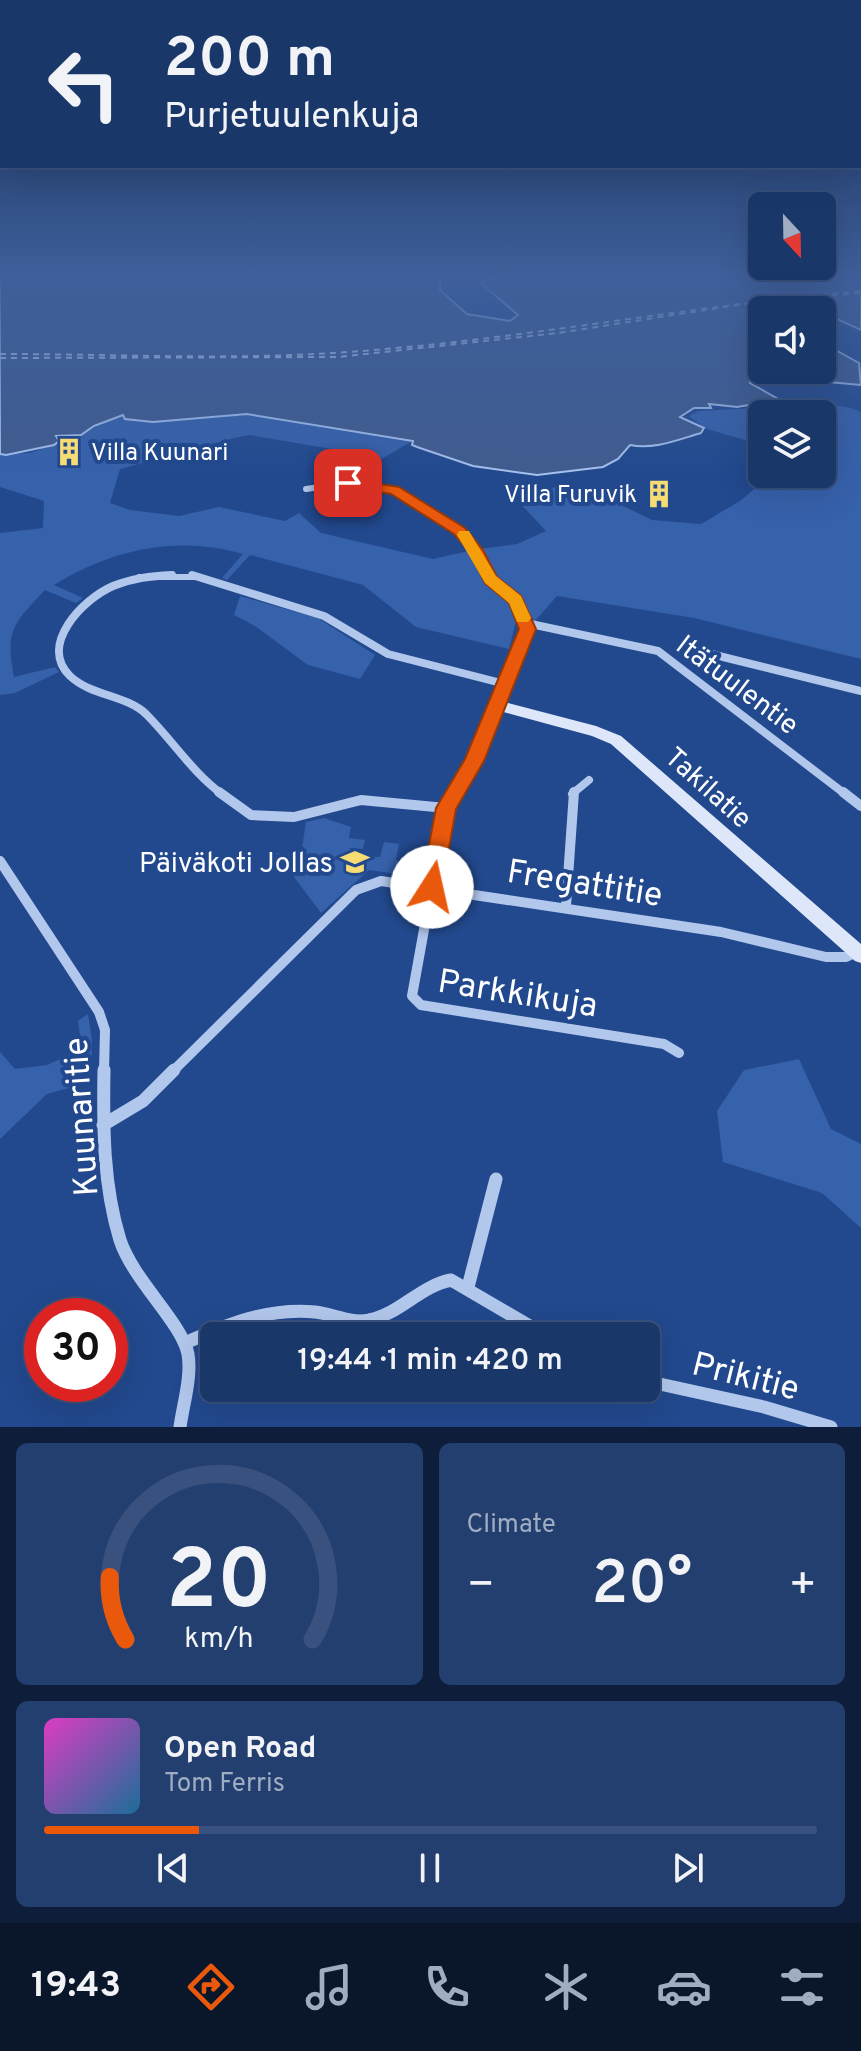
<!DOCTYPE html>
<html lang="en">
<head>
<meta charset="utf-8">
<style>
	:root { --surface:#1a376a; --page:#233f70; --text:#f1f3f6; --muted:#9facc1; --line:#38517e; --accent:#ea580c }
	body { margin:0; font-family:Overpass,sans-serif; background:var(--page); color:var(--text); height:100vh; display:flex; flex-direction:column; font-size:30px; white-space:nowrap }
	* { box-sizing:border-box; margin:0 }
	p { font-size:26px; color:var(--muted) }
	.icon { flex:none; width:44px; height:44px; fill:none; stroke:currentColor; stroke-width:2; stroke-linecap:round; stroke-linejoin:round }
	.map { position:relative; height:1427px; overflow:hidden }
	.panel { display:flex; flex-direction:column; gap:16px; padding:16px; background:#0e1e3a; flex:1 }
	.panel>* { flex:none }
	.hud { position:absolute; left:0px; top:0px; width:862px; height:168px; box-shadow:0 8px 32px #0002,0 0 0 2px var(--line); background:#1a376a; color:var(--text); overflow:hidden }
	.needle { width:52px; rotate:158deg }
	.controls { position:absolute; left:748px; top:192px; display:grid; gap:16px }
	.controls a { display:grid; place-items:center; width:88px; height:88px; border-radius:12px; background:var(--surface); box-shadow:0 8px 32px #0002,0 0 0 2px var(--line); font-size:40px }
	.speed { position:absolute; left:24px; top:1298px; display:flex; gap:16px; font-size:40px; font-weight:700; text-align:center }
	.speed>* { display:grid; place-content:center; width:104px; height:104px; border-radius:50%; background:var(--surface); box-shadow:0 8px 32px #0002,0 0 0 2px var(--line); line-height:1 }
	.speed .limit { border:12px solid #d22; background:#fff; color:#111 }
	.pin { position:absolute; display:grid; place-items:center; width:68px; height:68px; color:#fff; margin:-34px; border-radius:16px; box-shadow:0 4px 12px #0006 }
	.me { position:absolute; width:88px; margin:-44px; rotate:10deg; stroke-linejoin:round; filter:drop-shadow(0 0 6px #0008) }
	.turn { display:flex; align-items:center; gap:28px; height:168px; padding:0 32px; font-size:36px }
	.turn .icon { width:104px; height:104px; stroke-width:2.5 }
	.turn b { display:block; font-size:56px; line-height:68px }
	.big { font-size:60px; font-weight:600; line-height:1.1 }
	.panel .card { flex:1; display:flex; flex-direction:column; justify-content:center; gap:12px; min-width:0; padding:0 28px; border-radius:12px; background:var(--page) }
	.panel .dial { align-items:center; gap:0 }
	.dial svg { height:208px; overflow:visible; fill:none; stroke:var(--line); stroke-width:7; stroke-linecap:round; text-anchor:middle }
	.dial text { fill:var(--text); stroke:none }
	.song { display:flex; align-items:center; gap:24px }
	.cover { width:96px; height:96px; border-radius:12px; background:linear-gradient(135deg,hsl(310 70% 55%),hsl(200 70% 35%)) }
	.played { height:8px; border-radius:4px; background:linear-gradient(90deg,var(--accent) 20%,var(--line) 20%) }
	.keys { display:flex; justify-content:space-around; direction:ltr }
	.heat { display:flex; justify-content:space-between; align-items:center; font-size:44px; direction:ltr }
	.panel .tiles { flex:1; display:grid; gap:16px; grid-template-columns:1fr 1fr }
	.card:last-child { grid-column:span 2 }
	.trip { position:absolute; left:200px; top:1322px; width:460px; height:80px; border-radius:12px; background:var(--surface); box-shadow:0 8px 32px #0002,0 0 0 2px var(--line); font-weight:600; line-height:80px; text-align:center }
	.tabs { display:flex; height:128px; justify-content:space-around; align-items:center; background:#0a162a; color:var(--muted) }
	.tabs .icon { width:56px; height:56px }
	.tabs .active { color:var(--accent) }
	.tabs b { font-size:36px; color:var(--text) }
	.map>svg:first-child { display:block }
	.green { fill:#3661ab }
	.water { fill:#405b8e; stroke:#a6c1ed; stroke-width:2; fill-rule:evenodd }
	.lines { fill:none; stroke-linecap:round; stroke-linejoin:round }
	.ferry { stroke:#bed2f3; stroke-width:2; stroke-dasharray:6 5; stroke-linecap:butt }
	.street-far3 { stroke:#b2c7ec; stroke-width:6 }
	.street-far2 { stroke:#b2c7ec; stroke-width:8 }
	.street-far1 { stroke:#b2c7ec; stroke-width:10 }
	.street { stroke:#b2c7ec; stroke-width:13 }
	.secondary { fill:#dde7f9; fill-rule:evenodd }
	.route { fill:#ea580c; stroke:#983908; stroke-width:2 }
	.slow { fill:#f59e0b }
	.labels { text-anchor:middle; stroke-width:8; stroke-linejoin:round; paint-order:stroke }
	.far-poi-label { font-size:24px; fill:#fff; stroke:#22498e; text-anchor:start }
	.street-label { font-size:28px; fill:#fff; stroke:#22498e }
	.poi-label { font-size:28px; fill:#fff; stroke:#22498e; text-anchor:end }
	.near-street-label { font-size:34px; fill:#fff; stroke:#22498e }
</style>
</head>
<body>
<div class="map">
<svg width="861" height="1427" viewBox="0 0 861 1427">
	<rect width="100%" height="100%" fill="#22498e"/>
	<path class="green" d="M 794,401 C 817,408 840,401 861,412 L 861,659 L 694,618 L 557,596 L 535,621 L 494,579 L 479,549 L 517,544 L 546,531 L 500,482 L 527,490 L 580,485 L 652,520 L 701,524 L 740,501 L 772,474 L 822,474 L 822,414 L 762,414 L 762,445 L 704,428 L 689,416 L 698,411 L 773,407 Z
		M 247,414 L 413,441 C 389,453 355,478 331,482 L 349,452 L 250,435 L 234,438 L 120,469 L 110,503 L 130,510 L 179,516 L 219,507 L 285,521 L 299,513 L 321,533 L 433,559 L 473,550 L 488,582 L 512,601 L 517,617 L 509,649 L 416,627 L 363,585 L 250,555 L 227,580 L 222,578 L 243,554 C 176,535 113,549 54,585 L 83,598 L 76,603 L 45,590 C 13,624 5,630 14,677 L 55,667 L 59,672 L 15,693 L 0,695 L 0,533 L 43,528 L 44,501 L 0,487 L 0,454 L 30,453 L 54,445 L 123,415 L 153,422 Z
		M 240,596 L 318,618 L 375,655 L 360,679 L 308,665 L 255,626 L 234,615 Z
		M 324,818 L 351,827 L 349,838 L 365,840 L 363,849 L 350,848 L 349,855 L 380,857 L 384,842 L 399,844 L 396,860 L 413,865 L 411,876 L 369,870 L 321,913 L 276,853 L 301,855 L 306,822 Z
		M 88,1014 L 92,1040 L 91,1082 L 47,1094 L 0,1139 L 0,1052 L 15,1069 L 47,1065 L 82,1049 L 78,1021 Z
		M 799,1059 L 831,1129 L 861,1144 L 861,1228 L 822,1193 L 723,1162 L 717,1111 L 744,1070 Z"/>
	<path class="water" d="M 0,275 L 440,275 L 440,290 L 467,314 L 510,321 L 518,315 L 481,283 L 499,275 L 861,275 L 861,330 L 833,317 L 825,333 L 832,348 L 859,363 L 861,385 L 751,375 L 750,383 L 780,400 L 737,407 L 709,404 L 711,408 L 694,408 L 680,417 L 704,428 L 701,433 C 677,440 654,450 630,445 L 618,459 L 603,467 L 537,475 L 473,466 L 417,447 L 412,445 L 413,441 L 247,414 L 153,422 L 125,419 L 123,415 L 94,426 L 81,435 L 56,436 L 59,441 L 54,445 L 6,455 L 0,454 ZM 762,310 L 822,310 L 822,370 L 762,370 Z"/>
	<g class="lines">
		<path class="ferry" d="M 0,354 C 110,354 223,360 333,353 C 510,342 684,306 861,291
			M 0,358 L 338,357 L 558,333 L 757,302 L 861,293"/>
		<path class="street-far3" d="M 306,489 L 348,483 L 394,490 L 466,536 L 489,577
			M 139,577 L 199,577"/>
		<path class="street-far2" d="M 172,575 C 151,576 133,578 113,586 C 83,599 38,645 70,676 C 91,696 126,695 146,714 C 172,740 193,773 222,794
			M 192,575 L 324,616 L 388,654 L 505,684
			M 488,575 L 516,600 L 526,623
			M 526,623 L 658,651 L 845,794
			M 711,654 L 861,691
			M 454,794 L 474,761 L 528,629 L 526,623
			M 572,794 L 589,780"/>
		<path class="street-far1" d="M 219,792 L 251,815 L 294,817 L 361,800 L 446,808
			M 455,792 L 446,808 L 412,996 L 421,1005 L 664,1044 L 679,1053
			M 843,792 L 861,806
			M 0,861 L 99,1012 L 105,1030 L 104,1072
			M 566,906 L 574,792
			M 172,1072 L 356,890 L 381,881 L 721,932 L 826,957 L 846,957 L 861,950"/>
		<path class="street" d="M 104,1070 C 103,1126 103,1185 120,1240 C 133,1280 182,1323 188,1354 C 192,1376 183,1405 180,1427
			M 103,1125 L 143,1101 L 174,1070
			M 468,1287 L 496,1179
			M 185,1343 C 226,1325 269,1307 315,1312 C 333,1314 351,1324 369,1320 C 400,1314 420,1286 451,1280 L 547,1336
			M 646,1381 L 764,1407 L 831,1427"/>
		<path class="secondary" d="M 497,700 L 596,726 L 621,736 L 861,944 L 861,963 L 855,961 L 611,744 L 592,736 L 492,709 L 490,705 Z"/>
	</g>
	<linearGradient id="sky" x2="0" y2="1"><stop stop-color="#13284e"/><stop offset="0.58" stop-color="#3e5f9b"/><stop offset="1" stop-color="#3e5f9b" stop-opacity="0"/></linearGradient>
	<rect width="861" height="475" fill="url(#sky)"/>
	<path class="route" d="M 348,479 L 399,487 L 465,528 L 483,550 L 497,577 L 521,596 L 536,629 L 484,761 L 456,809 L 442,887 L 439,893 L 432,896 L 424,893 L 421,887 L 436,808 L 465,759 L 519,629 L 509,603 L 485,583 L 469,551 L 454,534 L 391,494 L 343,486 L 343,480 Z"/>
	<path class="slow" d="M 459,531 L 469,531 L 496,576 L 521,596 L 531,618 L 528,622 L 517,622 L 509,603 L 485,583 L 457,535 Z"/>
	<defs>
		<symbol id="building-bare" viewBox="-9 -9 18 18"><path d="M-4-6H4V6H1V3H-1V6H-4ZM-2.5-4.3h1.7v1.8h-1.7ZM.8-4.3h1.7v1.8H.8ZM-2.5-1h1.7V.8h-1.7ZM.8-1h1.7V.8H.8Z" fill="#f7dc74" stroke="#22498e" stroke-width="2.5" paint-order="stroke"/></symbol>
		<symbol id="school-bare" viewBox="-9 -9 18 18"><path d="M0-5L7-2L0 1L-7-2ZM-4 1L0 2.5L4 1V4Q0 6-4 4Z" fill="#f7dc74" stroke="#22498e" stroke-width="2.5" paint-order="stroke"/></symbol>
	</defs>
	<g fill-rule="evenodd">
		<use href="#building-bare" x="49" y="432" width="40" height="40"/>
		<use href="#building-bare" x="639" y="474" width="40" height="40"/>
		<use href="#school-bare" x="335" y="842" width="40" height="40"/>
	</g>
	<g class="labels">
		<g class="far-poi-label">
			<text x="91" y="460">Villa Kuunari</text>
			<text x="637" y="502" text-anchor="end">Villa Furuvik</text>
		</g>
		<g class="street-label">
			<text transform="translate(738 684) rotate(37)" y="10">Itätuulentie</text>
			<text transform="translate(709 787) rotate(42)" y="10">Takilatie</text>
		</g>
		<g class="poi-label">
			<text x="333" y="872">Päiväkoti Jollas</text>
		</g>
		<g class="near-street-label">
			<text transform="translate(585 882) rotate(9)" y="12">Fregattitie</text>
			<text transform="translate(518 992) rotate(9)" y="12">Parkkikuja</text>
			<text transform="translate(80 1117) rotate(-94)" y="12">Kuunaritie</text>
			<text transform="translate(746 1375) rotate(14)" y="12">Prikitie</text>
		</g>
	</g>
</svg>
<div class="controls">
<a><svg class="needle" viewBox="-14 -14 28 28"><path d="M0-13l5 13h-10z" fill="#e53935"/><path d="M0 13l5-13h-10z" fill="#9facc1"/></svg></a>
<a><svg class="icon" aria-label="sound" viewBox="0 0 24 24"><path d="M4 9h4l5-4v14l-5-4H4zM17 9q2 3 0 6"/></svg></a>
<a><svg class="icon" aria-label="layers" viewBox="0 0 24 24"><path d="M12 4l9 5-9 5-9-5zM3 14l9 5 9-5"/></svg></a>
</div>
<div class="speed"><div class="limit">30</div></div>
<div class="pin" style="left:348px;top:483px;background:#d93025"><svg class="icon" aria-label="arrive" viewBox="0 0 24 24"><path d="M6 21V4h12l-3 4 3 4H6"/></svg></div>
<svg class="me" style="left:432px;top:887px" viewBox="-20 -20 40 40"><circle r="19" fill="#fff"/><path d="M0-13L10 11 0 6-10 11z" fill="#ea580c"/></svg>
<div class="trip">19:44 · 1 min · 420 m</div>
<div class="hud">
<div class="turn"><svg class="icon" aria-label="left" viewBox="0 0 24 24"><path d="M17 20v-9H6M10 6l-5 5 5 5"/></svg><div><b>200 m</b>Purjetuulenkuja</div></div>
</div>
</div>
<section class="panel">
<div class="tiles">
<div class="card dial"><svg viewBox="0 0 100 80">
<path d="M14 69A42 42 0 1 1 86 69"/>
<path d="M14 69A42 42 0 0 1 8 45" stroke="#ea580c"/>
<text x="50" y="56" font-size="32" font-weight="700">20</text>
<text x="50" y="72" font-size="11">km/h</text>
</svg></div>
<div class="card"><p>Climate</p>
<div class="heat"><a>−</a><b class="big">20°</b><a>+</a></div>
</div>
<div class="card">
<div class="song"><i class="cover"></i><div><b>Open Road</b><p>Tom Ferris</p></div></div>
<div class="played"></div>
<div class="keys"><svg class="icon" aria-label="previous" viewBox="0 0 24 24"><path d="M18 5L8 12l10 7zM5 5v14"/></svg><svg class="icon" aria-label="pause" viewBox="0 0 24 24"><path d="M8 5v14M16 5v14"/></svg><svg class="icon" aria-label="next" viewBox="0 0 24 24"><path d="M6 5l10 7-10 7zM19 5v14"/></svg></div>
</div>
</div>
</section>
<nav class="tabs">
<b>19:43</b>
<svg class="icon active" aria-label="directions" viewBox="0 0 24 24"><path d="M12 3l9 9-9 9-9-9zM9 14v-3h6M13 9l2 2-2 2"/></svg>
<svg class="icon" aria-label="music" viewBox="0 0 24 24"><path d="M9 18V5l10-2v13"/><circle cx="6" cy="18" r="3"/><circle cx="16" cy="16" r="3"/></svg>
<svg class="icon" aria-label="phone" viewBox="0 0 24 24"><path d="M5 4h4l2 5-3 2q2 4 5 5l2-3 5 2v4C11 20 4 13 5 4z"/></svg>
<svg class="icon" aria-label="climate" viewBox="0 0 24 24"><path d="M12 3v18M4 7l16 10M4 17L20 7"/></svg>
<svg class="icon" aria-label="car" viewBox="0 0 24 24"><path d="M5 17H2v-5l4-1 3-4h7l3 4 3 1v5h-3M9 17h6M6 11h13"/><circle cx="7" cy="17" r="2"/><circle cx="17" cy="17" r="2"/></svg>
<svg class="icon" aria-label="filters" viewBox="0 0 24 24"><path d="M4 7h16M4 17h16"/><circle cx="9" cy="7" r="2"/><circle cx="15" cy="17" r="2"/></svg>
</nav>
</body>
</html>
